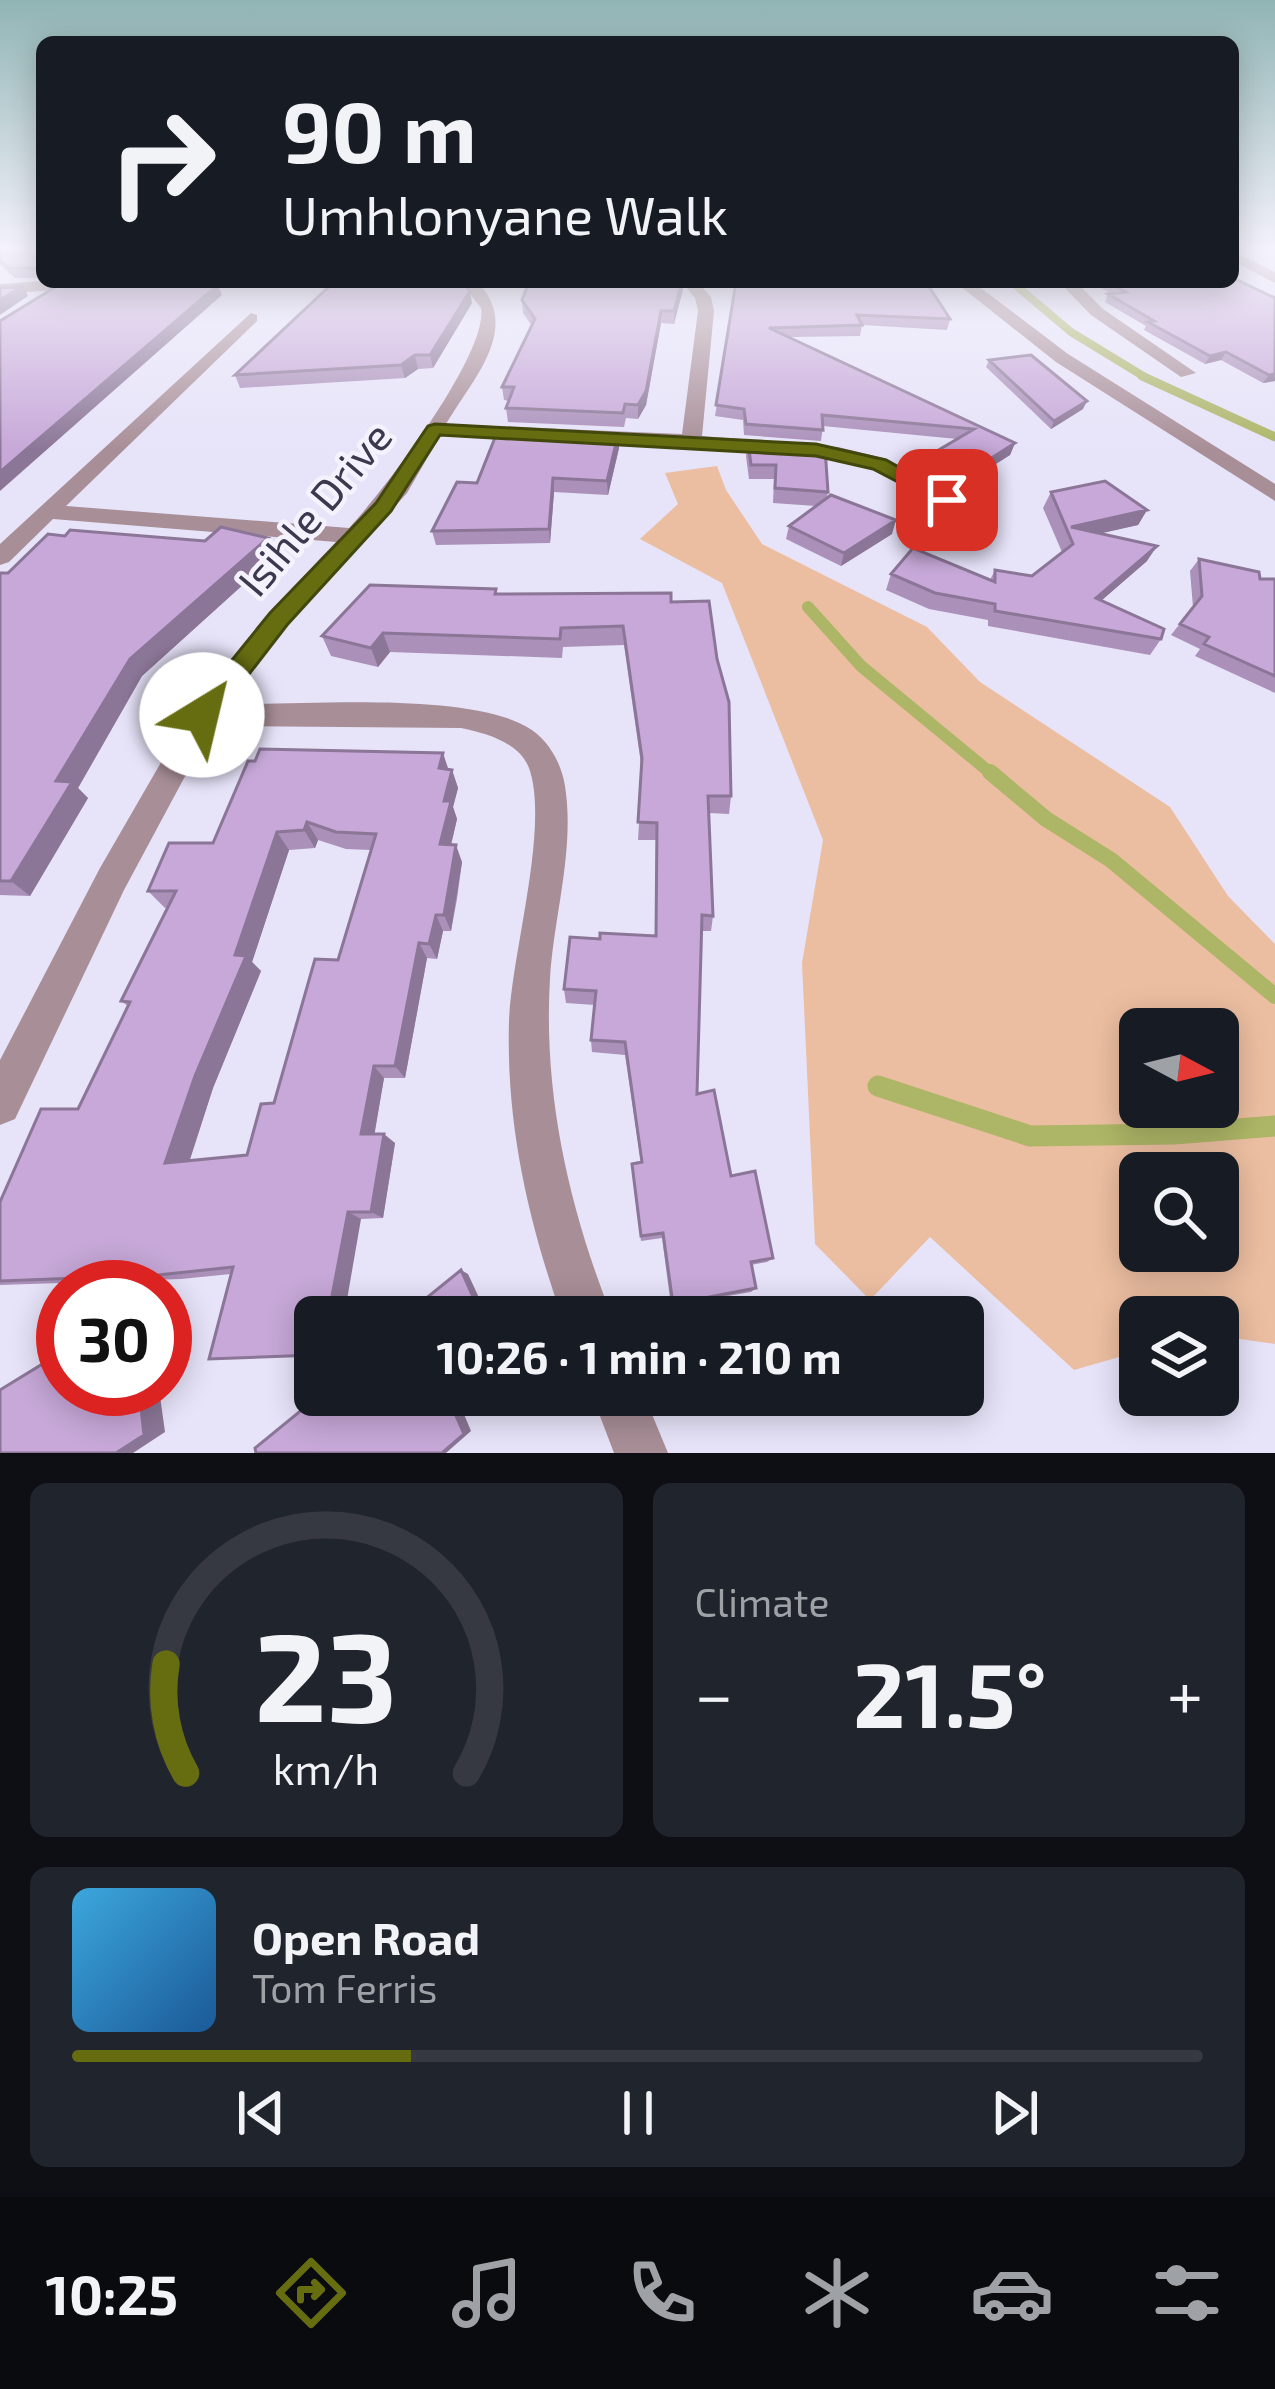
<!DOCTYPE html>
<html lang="en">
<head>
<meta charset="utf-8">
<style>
	:root { --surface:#171b24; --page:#20242c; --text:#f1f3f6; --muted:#9ea1a6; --line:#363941; --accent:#666d11 }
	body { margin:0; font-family:"Exo 2",sans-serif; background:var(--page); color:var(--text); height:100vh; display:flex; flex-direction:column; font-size:45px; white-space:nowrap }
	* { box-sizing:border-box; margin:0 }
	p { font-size:39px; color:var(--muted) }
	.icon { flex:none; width:66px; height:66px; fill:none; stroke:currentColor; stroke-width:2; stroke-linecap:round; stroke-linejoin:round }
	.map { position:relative; height:1453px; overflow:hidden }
	.drawer { display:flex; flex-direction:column; gap:30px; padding:30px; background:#0d0f14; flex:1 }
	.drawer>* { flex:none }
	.banner { position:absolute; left:36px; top:36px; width:1203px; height:252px; border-radius:18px; box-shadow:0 6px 30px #0003; background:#171b24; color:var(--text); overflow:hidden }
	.needle { width:78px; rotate:97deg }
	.tools { position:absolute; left:1119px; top:1008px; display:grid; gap:24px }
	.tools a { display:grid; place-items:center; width:120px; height:120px; border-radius:18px; background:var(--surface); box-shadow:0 6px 30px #0003; font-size:60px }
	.speed { position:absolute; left:36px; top:1260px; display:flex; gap:24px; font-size:60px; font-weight:700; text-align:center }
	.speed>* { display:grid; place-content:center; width:156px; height:156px; border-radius:50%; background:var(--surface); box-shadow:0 6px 30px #0003; line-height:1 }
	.speed .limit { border:18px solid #d22; background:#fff; color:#111 }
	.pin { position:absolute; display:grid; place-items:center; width:102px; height:102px; color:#fff; margin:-51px; border-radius:24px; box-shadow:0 6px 18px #0006 }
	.me { position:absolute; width:132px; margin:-66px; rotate:36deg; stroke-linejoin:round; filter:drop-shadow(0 0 9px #0008) }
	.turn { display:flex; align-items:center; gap:42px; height:252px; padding:0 48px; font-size:54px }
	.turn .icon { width:156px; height:156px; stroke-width:2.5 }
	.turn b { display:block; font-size:84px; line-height:102px }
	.big { font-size:90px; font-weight:700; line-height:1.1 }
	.drawer .tile { flex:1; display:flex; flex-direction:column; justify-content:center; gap:18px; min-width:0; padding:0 42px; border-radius:18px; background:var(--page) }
	.drawer .dial { align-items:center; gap:0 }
	.dial svg { height:312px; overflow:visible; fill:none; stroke:var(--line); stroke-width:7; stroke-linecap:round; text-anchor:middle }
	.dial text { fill:var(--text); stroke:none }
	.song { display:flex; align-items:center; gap:36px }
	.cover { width:144px; height:144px; border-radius:18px; background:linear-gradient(135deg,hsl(200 70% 55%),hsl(210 70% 35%)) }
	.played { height:12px; border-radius:6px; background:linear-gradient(90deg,var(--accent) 30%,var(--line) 30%) }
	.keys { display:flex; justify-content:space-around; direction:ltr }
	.heat { display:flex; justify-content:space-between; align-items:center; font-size:66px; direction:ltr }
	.drawer .tiles { flex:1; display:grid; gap:30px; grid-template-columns:1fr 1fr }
	.tile:last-child { grid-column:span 2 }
	.trip { position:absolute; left:294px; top:1296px; width:690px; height:120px; border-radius:18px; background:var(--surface); box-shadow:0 6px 30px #0003; font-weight:700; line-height:120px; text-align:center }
	.dock { display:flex; height:192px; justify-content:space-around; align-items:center; background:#090b0e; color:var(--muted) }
	.dock .icon { width:84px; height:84px }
	.dock .on { color:var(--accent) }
	.dock b { font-size:54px; color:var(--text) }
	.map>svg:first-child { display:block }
	.green { fill:#ecbea1; fill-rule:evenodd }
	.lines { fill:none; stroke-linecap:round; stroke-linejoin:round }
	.stream-far4 { stroke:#adb566; stroke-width:8 }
	.stream-far3 { stroke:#adb566; stroke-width:9 }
	.stream-far2 { stroke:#adb566; stroke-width:12 }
	.stream-far1 { stroke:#adb566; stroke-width:16 }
	.stream { stroke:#adb566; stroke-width:21 }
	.minor { fill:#a88e97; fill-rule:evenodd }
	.wall { fill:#ab90ba; fill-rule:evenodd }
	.shaded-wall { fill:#8b7697 }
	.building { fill:#c7a8d8; stroke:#8b7697; stroke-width:3; fill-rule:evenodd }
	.route { fill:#666d11; stroke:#42470b; stroke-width:3 }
	.labels { text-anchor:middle; stroke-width:9; stroke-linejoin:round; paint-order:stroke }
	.street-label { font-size:42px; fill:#3c384e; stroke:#f4f2fd }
</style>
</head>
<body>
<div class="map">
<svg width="1275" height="1453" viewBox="0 0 1275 1453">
	<rect width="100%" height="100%" fill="#e7e3f9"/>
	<path class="green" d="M 717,466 L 726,490 L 762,544 L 927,627 L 980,682 L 1170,807 L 1228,896 L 1275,944 L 1275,1344 L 1218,1336 L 1218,1317 L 1140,1317 L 1140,1351 L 1074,1370 L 930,1237 L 870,1300 L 815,1244 L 802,963 L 823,840 L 722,583 L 640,539 L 678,504 L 665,473 ZM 1140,1029 L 1218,1029 L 1218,1107 L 1140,1107 ZM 1140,1173 L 1218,1173 L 1218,1251 L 1140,1251 Z"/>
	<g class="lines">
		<path class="stream-far4" d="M 1012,282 L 1071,332 L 1148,379"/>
		<path class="stream-far3" d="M 1142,376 L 1275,437"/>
		<path class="stream-far2" d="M 808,607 L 861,666 L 993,775"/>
		<path class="stream-far1" d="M 990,772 L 1046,819 L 1111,860 L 1275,996"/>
		<path class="stream" d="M 878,1086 L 1030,1136 L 1174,1134 L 1275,1126"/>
		<path class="minor" d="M 1233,251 L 1275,272 L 1275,283 L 1233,261 Z
			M 42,281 L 42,282 L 105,282 L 97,287 L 0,294 L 0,284 Z
			M 461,282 L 481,286 C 520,331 471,381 446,424 L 682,434 L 698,311 L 695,298 L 682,282 L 698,282 L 711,297 L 714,311 L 702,436 L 838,447 L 887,459 L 998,521 L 986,528 L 978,526 L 871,469 L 837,459 L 691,447 L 440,436 L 407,493 L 287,625 L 228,704 C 302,705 466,691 527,727 C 548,739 561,762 565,786 C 575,849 554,915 550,978 C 543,1096 569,1207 612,1317 L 562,1317 C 528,1221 506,1124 509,1022 C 511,955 550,827 529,768 C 519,742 485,733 461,728 L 212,726 L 124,890 L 15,1119 L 0,1125 L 0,1060 L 100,868 L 193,707 L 269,613 L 336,542 L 53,519 L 9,562 L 0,565 L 0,544 L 251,313 L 257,315 L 257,321 L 66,506 L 349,528 C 382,493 489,353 481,308 Z
			M 955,282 L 973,282 L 1068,354 L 1275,484 L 1275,501 L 1056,362 Z
			M 1059,282 L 1076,282 L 1103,309 L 1196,373 L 1181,377 L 1091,315 Z
			M 592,1395 L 644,1395 L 668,1453 L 614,1453 Z"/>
	</g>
	<path class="wall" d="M 0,247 L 42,247 L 42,278 L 15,278 L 0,265 Z
		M 529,282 L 683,282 L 674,324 L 661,323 L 646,405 L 638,419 L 626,418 L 624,427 L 508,422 L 506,408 L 509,401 L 504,400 L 502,387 L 532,326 L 523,313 L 522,300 Z
		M 736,282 L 950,319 L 947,330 L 862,325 L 860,336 L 790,337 L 1015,443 L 1010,455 L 964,484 L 927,466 L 930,455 L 957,439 L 823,426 L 821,441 L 744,435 L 743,420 L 715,416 Z
		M 1090,282 L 1233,282 L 1275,381 L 1263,383 L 1221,360 L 1205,364 L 1144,330 L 1146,326 L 1105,302 L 1108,294 L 1112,294 Z
		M 472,303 L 433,368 L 418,369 L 405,378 L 240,388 L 235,375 Z
		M 989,360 L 1083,409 L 1051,429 L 986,367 Z
		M 618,435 L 619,448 L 608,495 L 554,492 L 550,543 L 436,545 L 432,531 L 477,483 Z
		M 748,442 L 828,492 L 827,497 L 892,534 L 841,566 L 786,539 L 789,526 L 816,506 L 773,503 L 774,479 L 749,479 L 746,456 Z
		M 1051,492 L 1147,510 L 1138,525 L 1101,533 L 1147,561 L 1102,600 L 1161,639 L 1150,655 L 988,626 L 988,620 L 929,609 L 886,590 L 891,574 L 990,580 L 995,570 L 1032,576 L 1062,552 L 1043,508 Z
		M 276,555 L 142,676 L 78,788 L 88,798 L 30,896 L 0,895 L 0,573 Z
		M 1199,559 L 1260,579 L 1275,579 L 1275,693 L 1195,656 L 1200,649 L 1171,635 L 1193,607 L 1190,571 Z
		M 497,594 L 671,602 L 731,796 L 729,814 L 709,813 L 713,916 L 711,931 L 701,931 L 697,1094 L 731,1176 L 773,1258 L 767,1262 L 751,1265 L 756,1288 L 751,1292 L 671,1306 L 662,1238 L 641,1241 L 632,1172 L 641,1162 L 625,1055 L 592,1052 L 591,1040 L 595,1005 L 566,1003 L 564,989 L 600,939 L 655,936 L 656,840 L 638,840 L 642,771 L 624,645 L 563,647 L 562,658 L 390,652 L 378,667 L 331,656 L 322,636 Z
		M 448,770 L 452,770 L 458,788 L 453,807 L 457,819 L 451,845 L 462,862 L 457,899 L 451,931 L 443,931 L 437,959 L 427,958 L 405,1078 L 384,1078 L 374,1134 L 395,1143 L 383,1218 L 361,1219 L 231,1274 L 181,1279 L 0,1285 L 0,1202 L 78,1109 L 128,1006 L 121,1001 L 168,907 L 165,908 L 148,891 L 213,843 ZM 318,840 L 346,849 L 371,850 L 338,960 L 274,1103 L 247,1155 L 189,1161 L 213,1088 L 261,971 L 252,962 L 289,850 L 315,848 Z"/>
	<path class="shaded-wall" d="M 682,282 L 683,290 L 674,324 L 674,311 Z
		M 218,285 L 222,295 L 0,491 L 0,472 Z
		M 23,286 L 28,296 L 0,315 L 0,300 Z
		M 470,291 L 472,303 L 433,368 L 430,355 Z
		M 661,311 L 661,323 L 646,405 L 638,419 L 638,405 Z
		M 1226,352 L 1221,360 L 1205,364 L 1210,356 Z
		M 415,355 L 418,369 L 405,378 L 401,365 Z
		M 1275,374 L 1275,381 L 1263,383 L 1269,375 Z
		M 1087,401 L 1083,409 L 1051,429 L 1054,421 Z
		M 618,435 L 619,448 L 608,495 L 607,481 Z
		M 1015,443 L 1010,455 L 964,484 L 968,473 Z
		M 553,478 L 554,492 L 550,543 L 549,529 Z
		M 1147,510 L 1138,525 L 1072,540 L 1071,527 Z
		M 896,520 L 892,534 L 841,566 L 844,553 Z
		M 268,538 L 276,555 L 142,676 L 78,788 L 88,798 L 30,896 L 11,881 L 56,781 L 130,659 Z
		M 1157,546 L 1147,561 L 1087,613 L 1096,598 Z
		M 383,633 L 390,652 L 378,667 L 371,648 Z
		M 443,753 L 449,771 L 439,768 Z
		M 452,770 L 458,788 L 453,807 L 457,819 L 447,861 L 440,844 L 444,801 Z
		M 307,822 L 318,840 L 315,848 L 304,830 Z
		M 277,832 L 289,850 L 252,962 L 261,971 L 213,1088 L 186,1172 L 165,1163 Z
		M 456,845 L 462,862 L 451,931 L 444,915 Z
		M 436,915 L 443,931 L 437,959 L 429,944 Z
		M 419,943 L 427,958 L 405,1078 L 395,1066 Z
		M 374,1066 L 384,1078 L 373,1143 L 361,1134 Z
		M 384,1134 L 395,1143 L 383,1218 L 371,1212 Z
		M 348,1212 L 361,1219 L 344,1317 L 328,1317 Z
		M 461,1270 L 468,1274 L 488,1317 L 482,1317 Z
		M 165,1316 L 167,1316 L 176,1378 L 165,1385 Z
		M 49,1360 L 63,1360 L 63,1371 L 49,1372 Z
		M 159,1389 L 165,1432 L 133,1453 L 116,1453 L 138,1390 Z
		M 458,1395 L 464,1395 L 458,1400 L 471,1431 L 446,1453 L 442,1453 L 450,1402 Z"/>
	<path class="building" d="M 0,247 L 42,247 L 42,268 L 9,268 L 0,260 Z
		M 1233,278 L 1275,298 L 1275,374 L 1269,375 L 1226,352 L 1210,356 L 1148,322 L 1154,321 L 1108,294 L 1126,292 L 1107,282 L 1233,282 Z
		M 68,282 L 214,282 L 218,285 L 0,472 L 0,321 L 62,283 Z
		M 334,282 L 463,282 L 470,291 L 430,355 L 415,355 L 401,365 L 235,375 Z
		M 529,282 L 682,282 L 674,311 L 661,311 L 646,391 L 638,405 L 625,404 L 623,413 L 506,408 L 514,387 L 502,387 L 535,319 L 522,300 Z
		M 736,282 L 926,282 L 950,319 L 857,315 L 862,325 L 769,328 L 1015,443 L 968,473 L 930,455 L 974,429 L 822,415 L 823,430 L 746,424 L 744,409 L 716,405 Z
		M 23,286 L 0,300 L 0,288 Z
		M 1031,355 L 1087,401 L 1054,421 L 989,360 Z
		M 498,430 L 618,435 L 607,481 L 553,478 L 549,529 L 432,531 L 457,482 L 477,483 Z
		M 748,442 L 825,448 L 828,492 L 775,488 L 776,465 L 751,465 Z
		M 1105,481 L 1147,510 L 1071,527 L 1157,546 L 1096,598 L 1164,629 L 1161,639 L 995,611 L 995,604 L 935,593 L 891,574 L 913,548 L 995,582 L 995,570 L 1032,576 L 1073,544 L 1051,492 Z
		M 831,495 L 896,520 L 844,553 L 789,526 Z
		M 221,527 L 268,538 L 130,659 L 56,781 L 72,782 L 11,881 L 0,881 L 0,573 L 8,573 L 48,534 L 65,536 L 70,530 L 205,541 Z
		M 1199,559 L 1259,572 L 1260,579 L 1275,579 L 1275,676 L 1204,644 L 1209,637 L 1180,624 L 1202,596 Z
		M 370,585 L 496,589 L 495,594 L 671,593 L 671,602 L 709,601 L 717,659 L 729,702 L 731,796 L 708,796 L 713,916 L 702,915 L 697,1094 L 714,1090 L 731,1176 L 755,1171 L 773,1258 L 751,1262 L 756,1288 L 673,1304 L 663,1233 L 641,1236 L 632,1164 L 642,1162 L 625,1042 L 591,1040 L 596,991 L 564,989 L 570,937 L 600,939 L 600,933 L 656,936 L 657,823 L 638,822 L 642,758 L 623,626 L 561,628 L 560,639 L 383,633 L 371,648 L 322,636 Z
		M 260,749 L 443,753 L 439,768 L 452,770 L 444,801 L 451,801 L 440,844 L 456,845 L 444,915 L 436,915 L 429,944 L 419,943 L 395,1066 L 374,1066 L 361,1134 L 384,1134 L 371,1212 L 348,1212 L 328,1317 L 315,1317 L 315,1355 L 209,1359 L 233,1267 L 158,1275 L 0,1281 L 0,1202 L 41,1109 L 78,1109 L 130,1002 L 121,1001 L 176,891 L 148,891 L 169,843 L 213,843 L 248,761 L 255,761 ZM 307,822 L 336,832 L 376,834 L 338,960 L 315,959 L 274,1103 L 261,1104 L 247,1155 L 165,1163 L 195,1076 L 246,956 L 235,955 L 277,832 L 304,830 Z
		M 461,1270 L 482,1317 L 403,1317 Z
		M 49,1360 L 49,1372 L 63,1364 L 63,1389 L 139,1389 L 144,1435 L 116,1453 L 0,1453 L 0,1390 Z
		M 320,1395 L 458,1395 L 450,1402 L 464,1434 L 442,1453 L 256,1453 L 255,1448 Z"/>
	<linearGradient id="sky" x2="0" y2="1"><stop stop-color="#90b4b4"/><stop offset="0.55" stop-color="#f4f2fc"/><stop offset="1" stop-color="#f4f2fc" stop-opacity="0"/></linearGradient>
	<rect width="1275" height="450" fill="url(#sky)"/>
	<path class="route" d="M 435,424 L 816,444 L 886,460 L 957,500 L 940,504 L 873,469 L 816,456 L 440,435 L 391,511 L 287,625 L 212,722 L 193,722 L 189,715 L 193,708 L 270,613 L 376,503 L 428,426 Z"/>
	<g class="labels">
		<g class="street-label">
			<text transform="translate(315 509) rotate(-50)" y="15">Isihle Drive</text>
		</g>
	</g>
</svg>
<div class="tools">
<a><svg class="needle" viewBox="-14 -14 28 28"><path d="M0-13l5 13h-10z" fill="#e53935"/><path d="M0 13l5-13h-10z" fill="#9ea1a6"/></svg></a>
<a><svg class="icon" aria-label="search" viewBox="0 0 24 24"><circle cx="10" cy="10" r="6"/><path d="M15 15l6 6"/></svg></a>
<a><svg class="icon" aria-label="layers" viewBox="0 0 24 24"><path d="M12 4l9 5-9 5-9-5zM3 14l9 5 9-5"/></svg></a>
</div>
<div class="speed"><div class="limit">30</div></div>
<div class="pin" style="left:947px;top:500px;background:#d93025"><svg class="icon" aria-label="arrive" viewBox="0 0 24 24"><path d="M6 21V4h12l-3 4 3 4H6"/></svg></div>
<svg class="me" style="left:202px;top:715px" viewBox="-20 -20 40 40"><circle r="19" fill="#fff"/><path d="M0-13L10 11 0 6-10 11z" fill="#666d11"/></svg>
<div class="trip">10:26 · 1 min · 210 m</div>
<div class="banner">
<div class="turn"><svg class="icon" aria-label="right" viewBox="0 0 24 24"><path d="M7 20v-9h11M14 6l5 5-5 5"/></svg><div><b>90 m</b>Umhlonyane Walk</div></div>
</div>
</div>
<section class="drawer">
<div class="tiles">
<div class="tile dial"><svg viewBox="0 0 100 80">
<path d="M14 69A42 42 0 1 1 86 69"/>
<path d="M14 69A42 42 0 0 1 9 41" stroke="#666d11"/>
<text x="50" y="56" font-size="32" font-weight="700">23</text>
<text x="50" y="72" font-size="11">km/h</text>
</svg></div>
<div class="tile"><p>Climate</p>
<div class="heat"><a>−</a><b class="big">21.5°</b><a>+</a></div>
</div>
<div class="tile">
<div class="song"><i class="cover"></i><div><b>Open Road</b><p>Tom Ferris</p></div></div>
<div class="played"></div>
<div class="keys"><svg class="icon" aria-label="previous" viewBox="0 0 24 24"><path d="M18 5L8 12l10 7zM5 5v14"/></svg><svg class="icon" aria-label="pause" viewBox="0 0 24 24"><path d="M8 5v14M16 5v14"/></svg><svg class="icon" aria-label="next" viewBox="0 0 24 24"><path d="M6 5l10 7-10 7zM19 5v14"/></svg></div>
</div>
</div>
</section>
<nav class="dock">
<b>10:25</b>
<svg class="icon on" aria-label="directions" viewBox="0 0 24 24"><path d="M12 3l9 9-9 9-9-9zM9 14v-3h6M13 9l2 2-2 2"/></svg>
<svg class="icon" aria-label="music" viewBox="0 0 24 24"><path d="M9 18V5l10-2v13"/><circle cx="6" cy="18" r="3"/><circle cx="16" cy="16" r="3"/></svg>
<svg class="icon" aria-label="phone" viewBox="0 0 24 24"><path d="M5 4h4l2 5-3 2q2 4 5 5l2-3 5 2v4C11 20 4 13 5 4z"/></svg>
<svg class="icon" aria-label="climate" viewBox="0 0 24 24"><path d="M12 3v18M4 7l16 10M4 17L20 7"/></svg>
<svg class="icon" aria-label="car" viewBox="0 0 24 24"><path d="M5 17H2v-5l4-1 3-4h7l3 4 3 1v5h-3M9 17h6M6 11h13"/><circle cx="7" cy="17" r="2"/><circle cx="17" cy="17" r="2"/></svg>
<svg class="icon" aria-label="filters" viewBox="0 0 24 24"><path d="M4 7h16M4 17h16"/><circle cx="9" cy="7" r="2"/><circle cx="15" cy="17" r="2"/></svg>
</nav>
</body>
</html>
